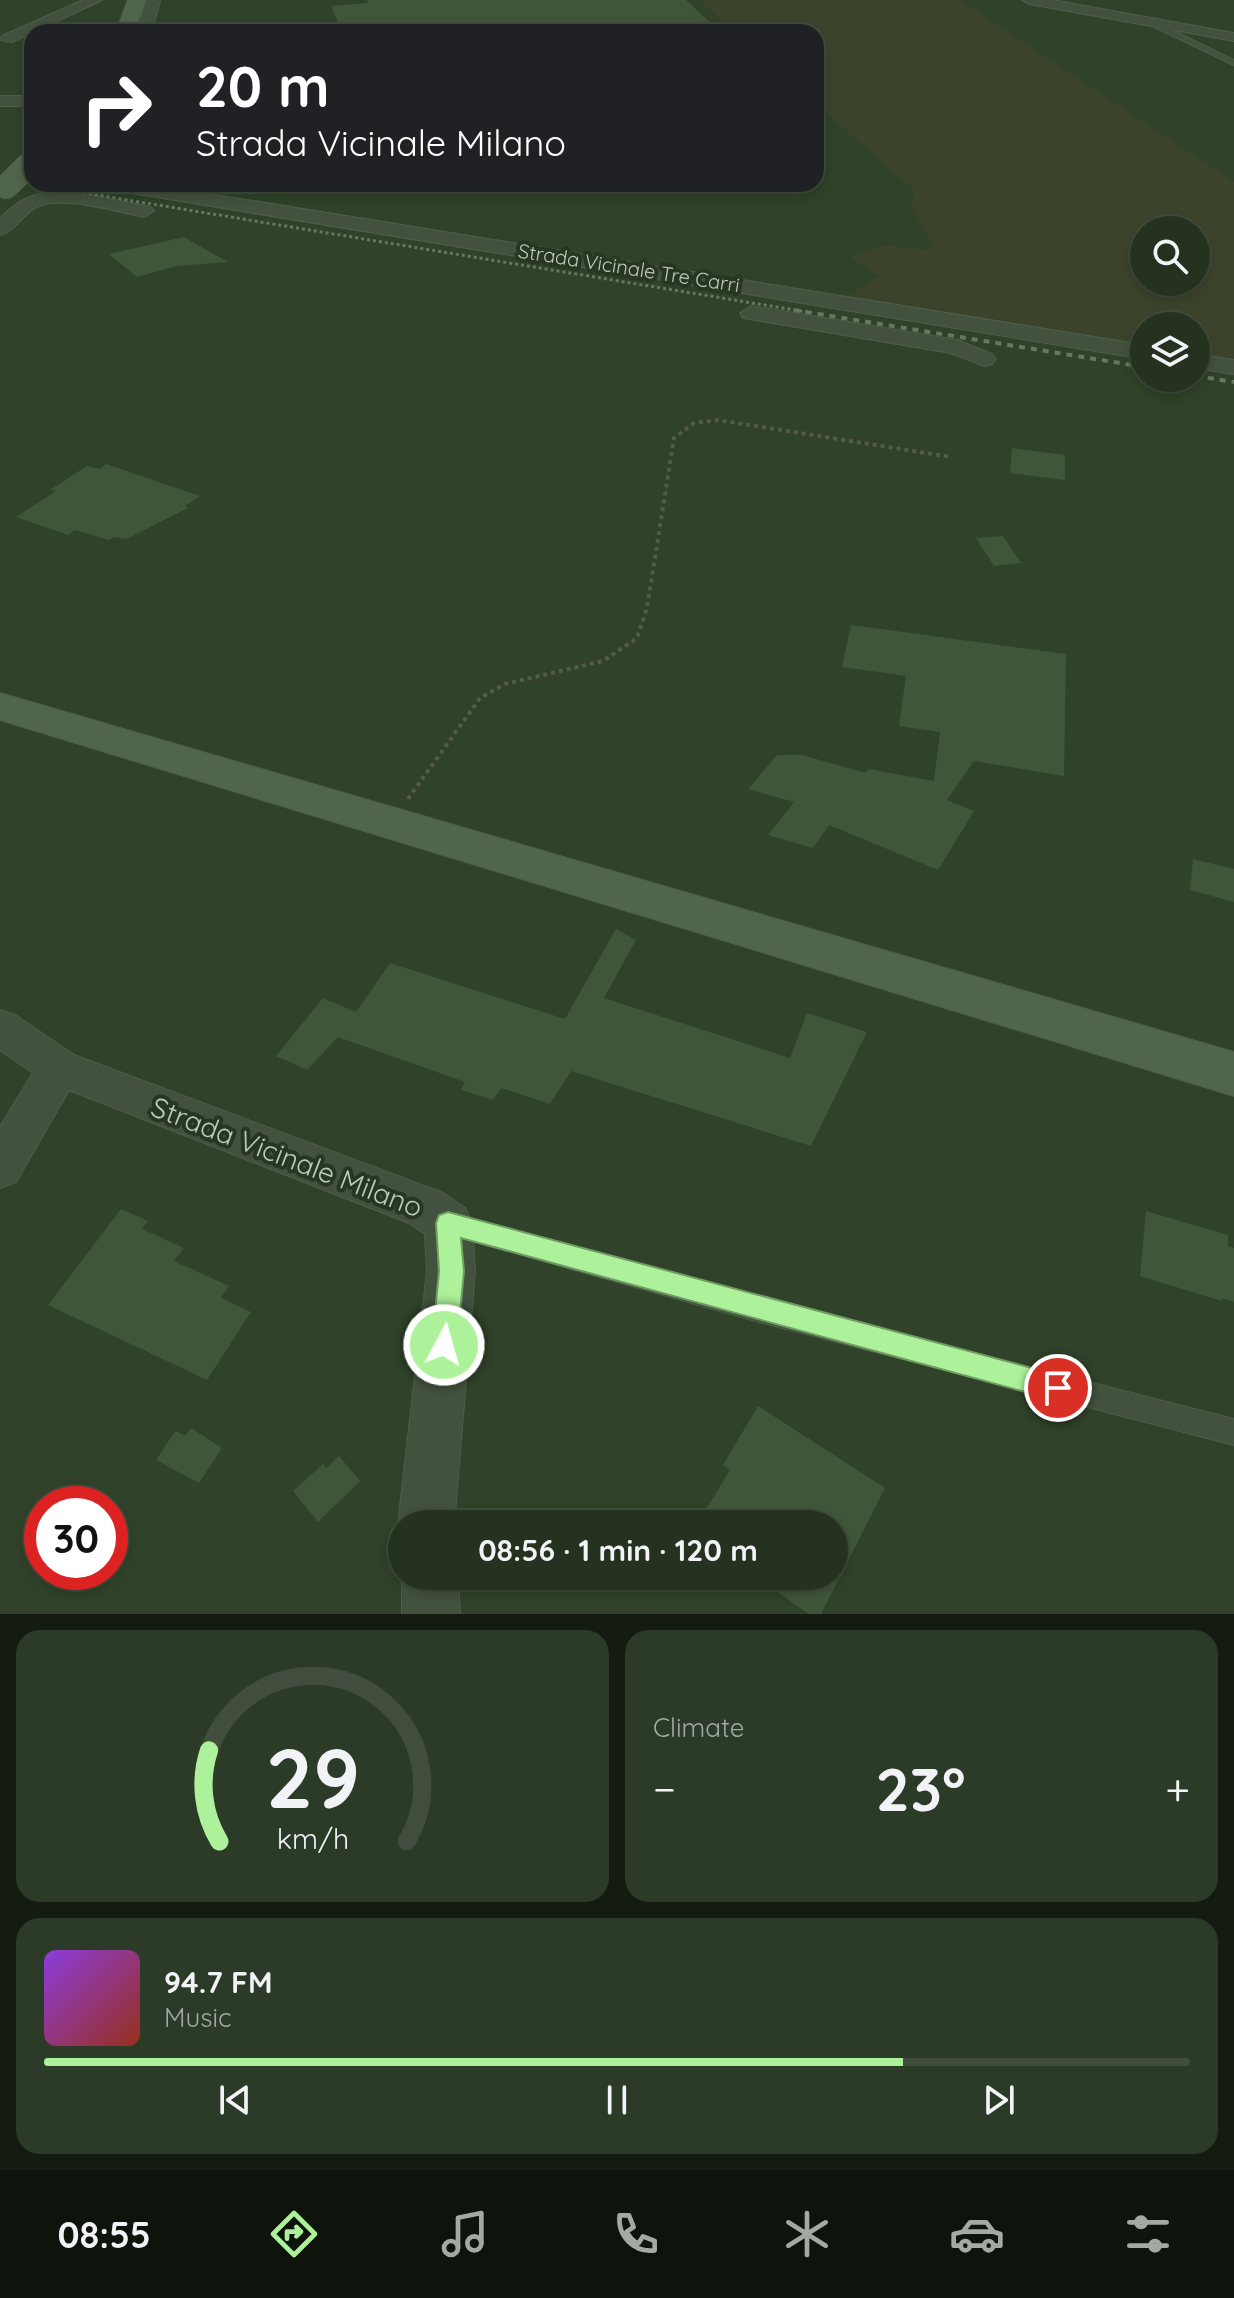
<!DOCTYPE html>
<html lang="en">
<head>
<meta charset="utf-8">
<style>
	:root { --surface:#24321f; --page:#2c3a28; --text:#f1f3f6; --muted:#a3aaa4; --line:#414d3d; --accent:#adf29a }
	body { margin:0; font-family:Quicksand,sans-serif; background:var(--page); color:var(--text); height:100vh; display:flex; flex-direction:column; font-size:30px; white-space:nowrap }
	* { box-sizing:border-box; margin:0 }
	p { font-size:26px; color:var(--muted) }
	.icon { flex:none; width:44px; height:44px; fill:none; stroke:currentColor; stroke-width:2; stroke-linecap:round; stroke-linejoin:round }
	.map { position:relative; height:1614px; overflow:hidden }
	.side { display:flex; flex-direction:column; gap:16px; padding:16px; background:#141c11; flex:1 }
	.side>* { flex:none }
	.banner { position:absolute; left:24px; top:24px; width:800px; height:168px; border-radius:24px; box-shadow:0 4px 12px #0003,0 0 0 2px var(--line); background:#202124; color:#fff; overflow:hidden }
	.fabs { position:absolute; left:1130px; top:216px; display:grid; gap:16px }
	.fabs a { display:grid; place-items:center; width:80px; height:80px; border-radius:50%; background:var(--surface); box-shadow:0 4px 12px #0003,0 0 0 2px var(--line); font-size:40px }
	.speed { position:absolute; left:24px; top:1486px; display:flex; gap:16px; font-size:40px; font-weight:700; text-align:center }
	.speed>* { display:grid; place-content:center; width:104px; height:104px; border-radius:50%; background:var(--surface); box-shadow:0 4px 12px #0003,0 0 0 2px var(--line); line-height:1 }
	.speed .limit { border:12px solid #d22; background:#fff; color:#111 }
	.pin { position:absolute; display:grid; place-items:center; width:68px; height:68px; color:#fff; margin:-34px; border:4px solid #fff; border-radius:50%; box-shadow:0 2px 8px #0007 }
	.me { position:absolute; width:88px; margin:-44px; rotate:6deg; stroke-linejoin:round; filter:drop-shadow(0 0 6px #0008) }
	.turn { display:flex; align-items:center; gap:28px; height:168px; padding:0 40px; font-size:36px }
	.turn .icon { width:104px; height:104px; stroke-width:2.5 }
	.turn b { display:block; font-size:56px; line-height:68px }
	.big { font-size:60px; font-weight:800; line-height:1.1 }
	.side .card { flex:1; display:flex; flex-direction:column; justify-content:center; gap:12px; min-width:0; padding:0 28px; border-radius:24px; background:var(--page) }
	.side .dial { align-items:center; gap:0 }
	.dial svg { height:208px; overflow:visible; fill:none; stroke:var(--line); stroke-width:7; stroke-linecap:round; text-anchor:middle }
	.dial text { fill:var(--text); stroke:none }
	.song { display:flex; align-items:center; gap:24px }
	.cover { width:96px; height:96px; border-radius:12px; background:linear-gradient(135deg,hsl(270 70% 55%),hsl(10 70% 35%)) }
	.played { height:8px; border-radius:4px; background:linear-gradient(90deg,var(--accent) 75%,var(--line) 75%) }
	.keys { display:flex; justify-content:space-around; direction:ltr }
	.heat { display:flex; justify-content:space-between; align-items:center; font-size:44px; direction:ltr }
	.side .tiles { flex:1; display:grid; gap:16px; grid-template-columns:1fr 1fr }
	.card:last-child { grid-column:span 2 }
	.trip { position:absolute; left:388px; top:1510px; width:460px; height:80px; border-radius:40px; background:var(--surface); box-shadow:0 4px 12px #0003,0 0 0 2px var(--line); font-weight:800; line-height:80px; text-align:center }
	.dock { display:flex; height:128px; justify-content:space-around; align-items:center; background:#0e140c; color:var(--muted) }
	.dock .icon { width:56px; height:56px }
	.dock .active { color:var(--accent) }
	.dock b { font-size:36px; color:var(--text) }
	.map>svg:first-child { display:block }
	.green { fill:#3c432b; fill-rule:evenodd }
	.building { fill:#405639 }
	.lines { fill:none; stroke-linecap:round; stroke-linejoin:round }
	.lane-casing { stroke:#4e5e4a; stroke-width:2 }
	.street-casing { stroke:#4e5e4a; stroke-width:2 }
	.secondary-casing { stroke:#4e5e4a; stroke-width:2 }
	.path { stroke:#555b45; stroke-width:4; stroke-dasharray:4 4; stroke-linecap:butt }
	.lane { fill:#43523e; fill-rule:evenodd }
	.street { fill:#43523e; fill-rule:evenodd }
	.secondary { fill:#51654c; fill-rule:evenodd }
	.rail-far1 { stroke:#667860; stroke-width:3; stroke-dasharray:3 3; stroke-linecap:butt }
	.rail { stroke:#667860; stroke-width:4; stroke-dasharray:6 6; stroke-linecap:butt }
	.secondary-bridge-casing { stroke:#4e5e4a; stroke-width:25; stroke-linecap:butt }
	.secondary-bridge { stroke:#51654c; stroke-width:24 }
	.route { fill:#adf29a; stroke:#709d64; stroke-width:2 }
	.labels { text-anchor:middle; stroke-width:8; stroke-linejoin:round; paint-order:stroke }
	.far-street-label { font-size:20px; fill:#beccbb; stroke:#273722 }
	.near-street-label { font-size:28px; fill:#beccbb; stroke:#273722 }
</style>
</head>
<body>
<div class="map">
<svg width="1234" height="1614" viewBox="0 0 1234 1614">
	<rect width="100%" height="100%" fill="#304229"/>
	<path class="green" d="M 699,0 L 960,0 L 1234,182 L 1234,373 L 1196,366 L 1196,326 L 1144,326 L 1144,358 L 832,308 L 878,276 L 850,257 L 887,245 L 924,250 L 933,247 L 911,206 L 915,191 L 816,104 L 816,32 L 735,32 ZM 1144,230 L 1196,230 L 1196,282 L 1144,282 Z"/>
	<path class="building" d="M 367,0 L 686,0 L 720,32 L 342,32 L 331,6 L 368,3 Z
		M 184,237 L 228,262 L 176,266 L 137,277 L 109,254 Z
		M 1012,448 L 1065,455 L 1065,480 L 1010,473 Z
		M 106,464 L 200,496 L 185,506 L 188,508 L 127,539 L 113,537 L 109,540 L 75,530 L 68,535 L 16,517 L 56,491 L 50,490 L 87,466 L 99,469 Z
		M 1003,536 L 1021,563 L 994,566 L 976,538 Z
		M 851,625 L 1066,654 L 1064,776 L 974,761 L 947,800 L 974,811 L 938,870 L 829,825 L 813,848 L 768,835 L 794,802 L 748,789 L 777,755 L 802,755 L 866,773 L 869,769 L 934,781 L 940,732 L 899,726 L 906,676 L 842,667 Z
		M 1193,859 L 1234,869 L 1234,902 L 1190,890 Z
		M 616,929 L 636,940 L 604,998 L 790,1058 L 807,1013 L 867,1032 L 811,1146 L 571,1071 L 550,1104 L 501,1088 L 493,1100 L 461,1090 L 465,1082 L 338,1037 L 307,1070 L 276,1056 L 323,998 L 356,1012 L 390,963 L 565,1019 Z
		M 121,1209 L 148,1221 L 142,1229 L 184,1248 L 174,1261 L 229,1286 L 221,1298 L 251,1312 L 207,1380 L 48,1305 Z
		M 1146,1211 L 1228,1235 L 1228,1246 L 1234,1248 L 1234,1302 L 1222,1298 L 1222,1301 L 1140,1276 Z
		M 758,1406 L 885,1488 L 821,1614 L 809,1614 L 755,1576 L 834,1576 L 834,1524 L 697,1524 L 730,1470 L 723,1465 Z
		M 191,1428 L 222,1448 L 199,1483 L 156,1460 L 175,1431 L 185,1436 Z
		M 339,1456 L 360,1481 L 318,1522 L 293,1491 L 323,1464 L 326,1468 Z"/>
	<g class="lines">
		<defs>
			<path id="lane" d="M 1149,19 L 1234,60 L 1234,65 L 1146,23 Z
				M 450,1213 L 759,1298 L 1234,1419 L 1234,1445 L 759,1322 L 450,1235 L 442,1232 L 438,1224 L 442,1216 Z"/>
			<path id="street" d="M 83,0 L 102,0 L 12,42 L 0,40 L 2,36 Z
				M 146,0 L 160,0 L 152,32 L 138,32 Z
				M 1022,0 L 1052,0 L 1234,33 L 1234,41 L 1029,4 Z
				M 0,96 L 32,96 L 32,106 L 0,106 Z
				M 104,184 L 148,184 L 1144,345 L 1144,359 L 113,190 Z
				M 53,192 L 85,194 L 151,207 L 154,211 L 144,217 C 118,212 58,194 35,208 C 22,215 15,231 0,235 L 0,218 C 17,202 29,194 53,192 Z
				M 751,306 L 957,340 L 992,354 L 996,359 L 992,364 L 984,366 L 951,353 L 743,318 L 740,313 Z
				M 1196,354 L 1234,360 L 1234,374 L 1196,368 Z
				M 0,1010 L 15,1015 L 74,1055 L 443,1193 L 465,1208 L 472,1223 L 475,1271 L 454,1524 L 402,1524 L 402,1533 L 398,1524 L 427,1271 L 425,1234 L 409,1223 L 69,1090 L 16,1182 L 0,1188 L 0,1127 L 33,1073 L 0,1050 Z
				M 402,1572 L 402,1576 L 458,1576 L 460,1614 L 402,1614 Z"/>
			<path id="secondary" d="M 128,0 L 146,0 L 134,32 L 116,32 Z
				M 0,693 L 1234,1052 L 1234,1096 L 0,720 Z"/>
		</defs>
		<use href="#lane" class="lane-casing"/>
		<use href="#street" class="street-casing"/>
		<use href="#secondary" class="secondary-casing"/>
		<path class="path" d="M 408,799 L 480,698 L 505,684 L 603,661 L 637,638 L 647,608 L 674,438 L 694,423 L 718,420 L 951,457"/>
		<use href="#lane" class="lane"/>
		<use href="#street" class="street"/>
		<use href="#secondary" class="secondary"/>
		<path class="rail-far1" d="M 0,179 L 807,312"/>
		<path class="rail" d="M 794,310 L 1144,367
			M 1196,376 L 1234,382"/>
		<defs>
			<path id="secondary-bridge" d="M 6,187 L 29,164"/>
		</defs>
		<use href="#secondary-bridge" class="secondary-bridge-casing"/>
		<use href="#secondary-bridge" class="secondary-bridge"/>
	</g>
	<path class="route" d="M 448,1212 L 1058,1375 L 1068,1379 L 1072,1388 L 1068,1397 L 1058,1401 L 461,1238 L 464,1271 L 457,1345 L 453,1354 L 444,1358 L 435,1354 L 432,1345 L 439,1271 L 436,1223 L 439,1215 Z"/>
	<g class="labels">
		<g class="far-street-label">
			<text transform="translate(629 268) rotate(9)" y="7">Strada Vicinale Tre Carri</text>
		</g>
		<g class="near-street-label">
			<text transform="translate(287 1157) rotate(21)" y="10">Strada Vicinale Milano</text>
		</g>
	</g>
</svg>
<div class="fabs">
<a><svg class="icon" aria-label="search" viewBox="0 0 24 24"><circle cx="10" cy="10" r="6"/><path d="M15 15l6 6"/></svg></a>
<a><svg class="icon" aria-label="layers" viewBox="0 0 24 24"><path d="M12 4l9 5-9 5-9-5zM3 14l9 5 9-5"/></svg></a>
</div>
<div class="speed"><div class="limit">30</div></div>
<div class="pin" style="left:1058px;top:1388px;background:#d93025"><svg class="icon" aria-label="arrive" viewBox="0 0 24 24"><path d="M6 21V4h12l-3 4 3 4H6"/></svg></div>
<svg class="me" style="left:444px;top:1345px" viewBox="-20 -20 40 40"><circle r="17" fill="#adf29a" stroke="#fff" stroke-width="3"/><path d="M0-11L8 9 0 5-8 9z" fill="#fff"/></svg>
<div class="trip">08:56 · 1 min · 120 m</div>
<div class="banner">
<div class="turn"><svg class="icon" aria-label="right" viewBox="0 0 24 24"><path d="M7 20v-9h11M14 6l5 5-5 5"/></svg><div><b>20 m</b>Strada Vicinale Milano</div></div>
</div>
</div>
<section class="side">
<div class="tiles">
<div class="card dial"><svg viewBox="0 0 100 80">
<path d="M14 69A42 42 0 1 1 86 69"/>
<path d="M14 69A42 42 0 0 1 10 34" stroke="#adf29a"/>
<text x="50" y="56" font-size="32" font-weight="700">29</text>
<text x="50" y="72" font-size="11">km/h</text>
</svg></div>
<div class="card"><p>Climate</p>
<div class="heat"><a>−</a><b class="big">23°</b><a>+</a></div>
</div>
<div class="card">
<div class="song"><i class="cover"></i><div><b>94.7 FM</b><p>Music</p></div></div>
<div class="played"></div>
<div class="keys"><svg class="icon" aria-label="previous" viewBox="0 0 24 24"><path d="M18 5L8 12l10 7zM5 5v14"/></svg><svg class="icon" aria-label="pause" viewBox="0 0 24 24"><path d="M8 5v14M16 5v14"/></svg><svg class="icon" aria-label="next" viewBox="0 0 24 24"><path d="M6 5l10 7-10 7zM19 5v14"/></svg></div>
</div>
</div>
</section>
<nav class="dock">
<b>08:55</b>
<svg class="icon active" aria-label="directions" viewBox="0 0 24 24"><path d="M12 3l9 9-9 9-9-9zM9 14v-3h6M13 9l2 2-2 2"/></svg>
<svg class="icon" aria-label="music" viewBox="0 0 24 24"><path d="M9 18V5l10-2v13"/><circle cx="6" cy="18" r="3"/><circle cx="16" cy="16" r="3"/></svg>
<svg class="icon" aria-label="phone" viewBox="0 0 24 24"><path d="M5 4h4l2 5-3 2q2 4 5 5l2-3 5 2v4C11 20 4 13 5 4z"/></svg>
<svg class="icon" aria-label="climate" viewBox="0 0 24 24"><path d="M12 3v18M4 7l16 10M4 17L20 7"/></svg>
<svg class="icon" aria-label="car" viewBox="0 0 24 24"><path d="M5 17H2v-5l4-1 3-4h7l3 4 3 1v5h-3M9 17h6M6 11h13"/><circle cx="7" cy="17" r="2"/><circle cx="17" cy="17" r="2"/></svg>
<svg class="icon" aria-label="filters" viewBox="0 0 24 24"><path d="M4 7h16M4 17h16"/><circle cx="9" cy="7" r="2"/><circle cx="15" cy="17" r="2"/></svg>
</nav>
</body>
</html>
